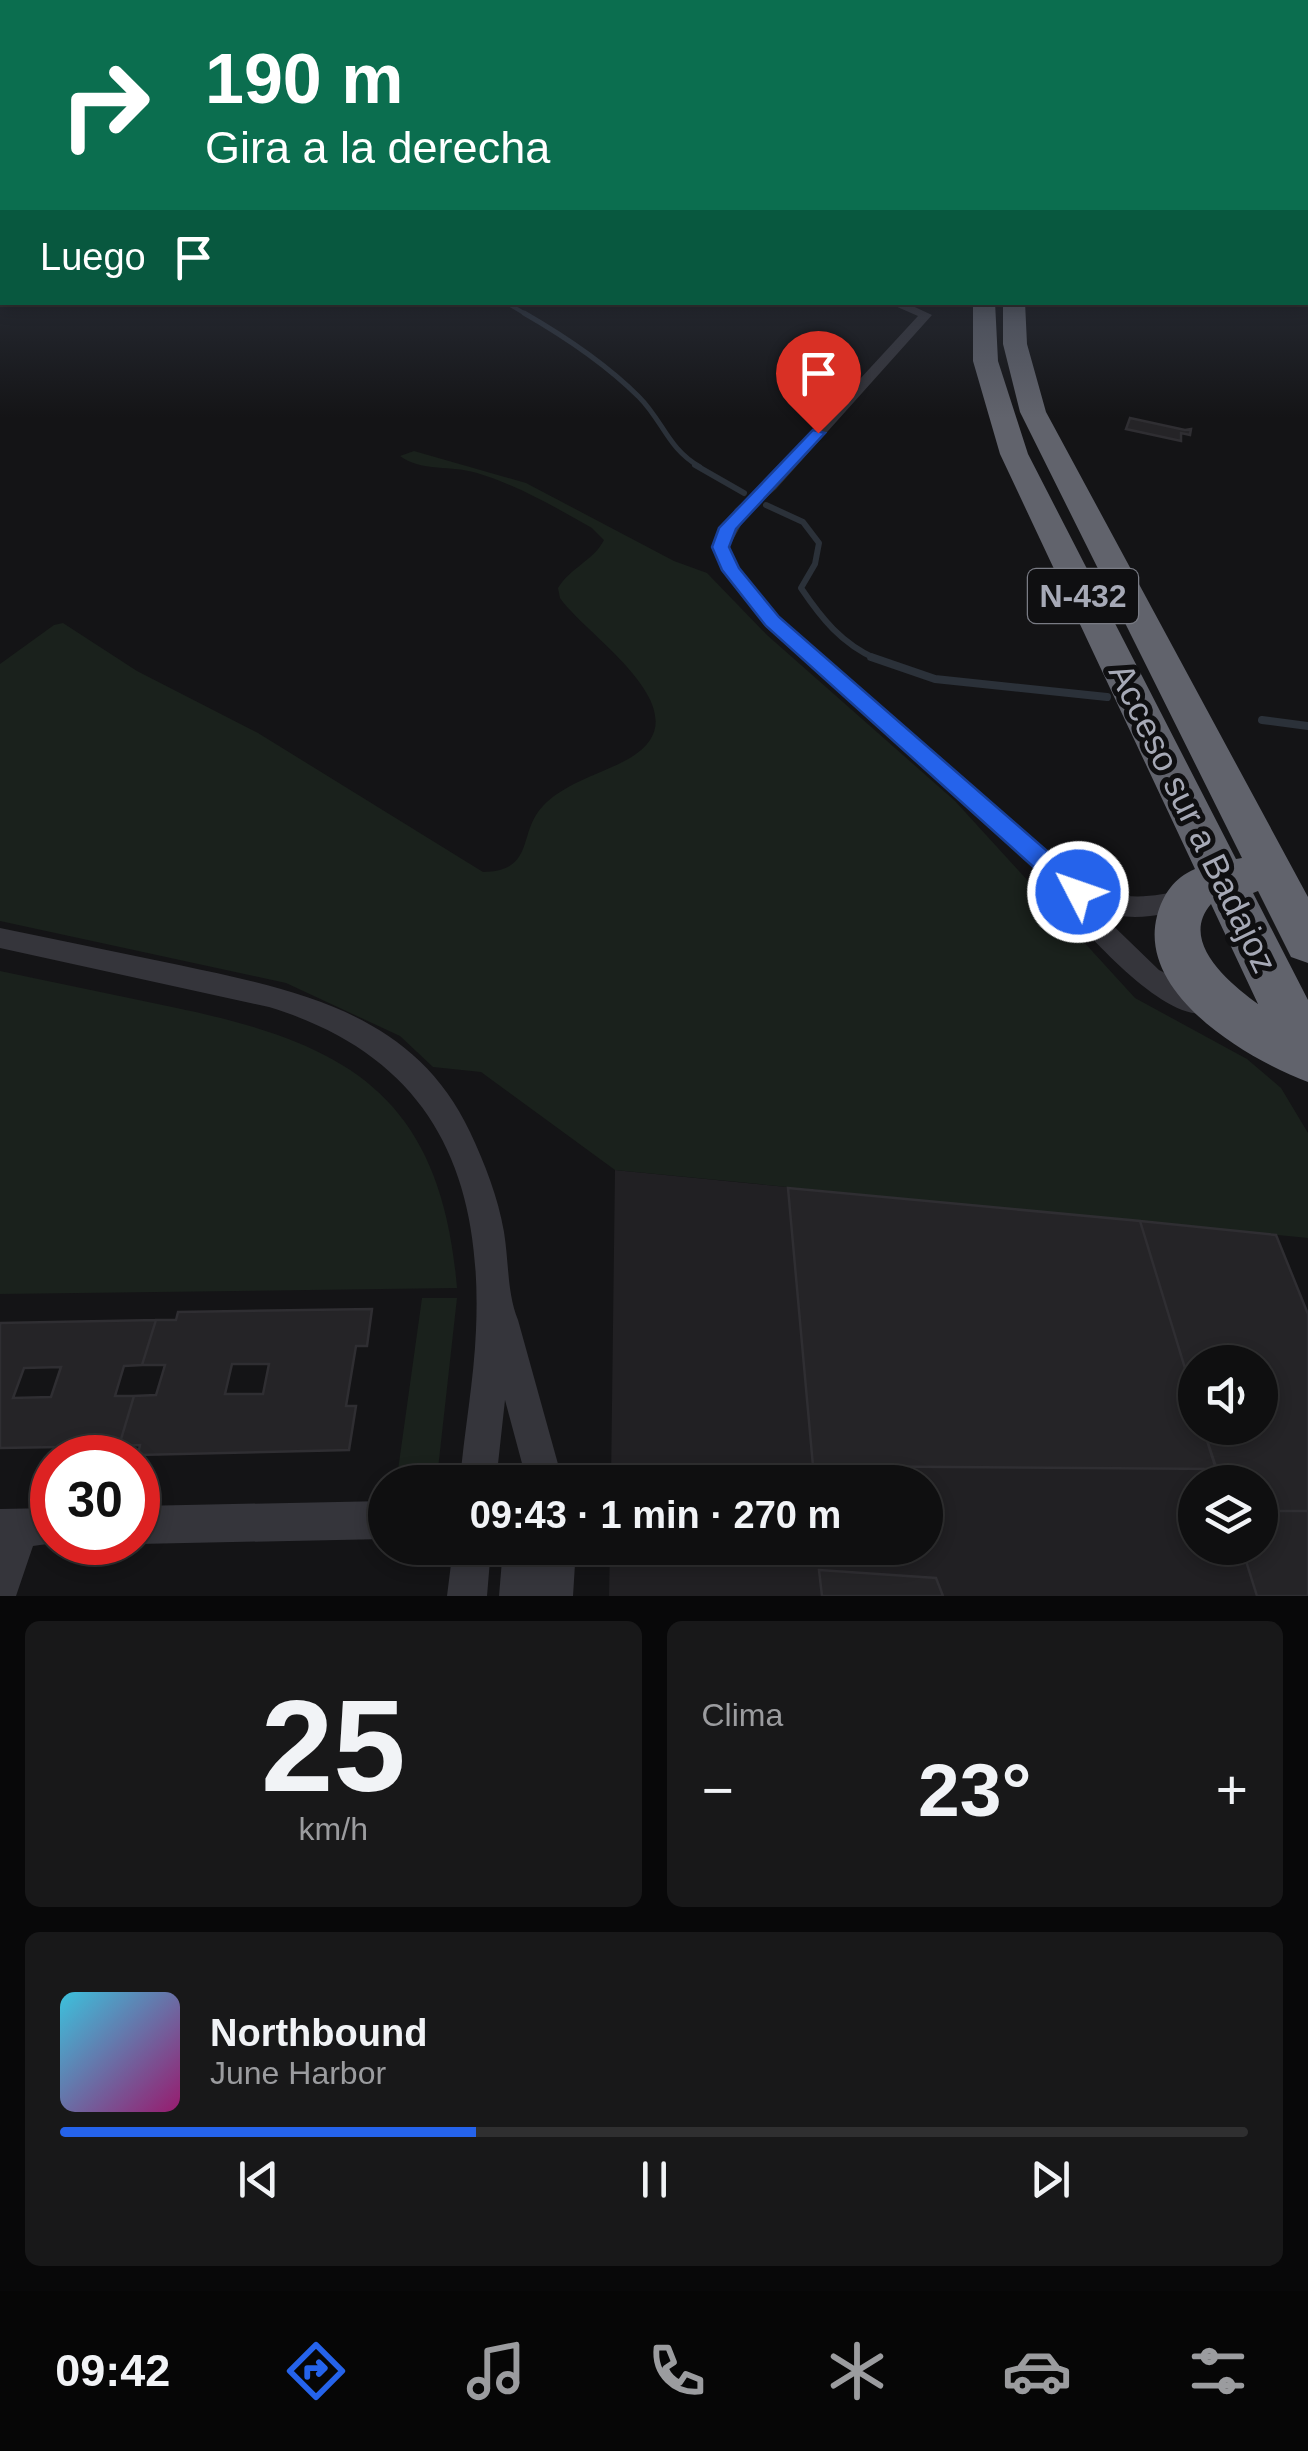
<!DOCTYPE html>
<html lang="es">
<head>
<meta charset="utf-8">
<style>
	:root { --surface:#0f0f10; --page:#181819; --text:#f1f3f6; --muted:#9b9c9f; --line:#2f2f30; --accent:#2563eb }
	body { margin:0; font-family:Helvetica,sans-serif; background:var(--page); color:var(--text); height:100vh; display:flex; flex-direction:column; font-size:38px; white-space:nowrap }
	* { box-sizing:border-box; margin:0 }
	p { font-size:32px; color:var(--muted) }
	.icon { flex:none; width:55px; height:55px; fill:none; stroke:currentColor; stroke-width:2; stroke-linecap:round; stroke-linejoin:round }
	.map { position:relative; height:1596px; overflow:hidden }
	.panel { display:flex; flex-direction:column; gap:25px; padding:25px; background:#080809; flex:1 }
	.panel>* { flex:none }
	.banner { position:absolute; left:0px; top:0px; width:1310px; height:305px; box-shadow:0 5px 15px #0003,0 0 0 2px var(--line); background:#0b6e4f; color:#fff; overflow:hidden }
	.controls { position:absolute; left:1178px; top:1345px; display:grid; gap:20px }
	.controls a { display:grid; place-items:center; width:100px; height:100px; border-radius:50%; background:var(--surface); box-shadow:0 5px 15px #0003,0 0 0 2px var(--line); font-size:50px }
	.speed { position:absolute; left:30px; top:1435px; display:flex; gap:20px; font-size:50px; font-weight:700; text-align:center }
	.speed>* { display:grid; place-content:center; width:130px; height:130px; border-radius:50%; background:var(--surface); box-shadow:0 5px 15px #0003,0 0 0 2px var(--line); line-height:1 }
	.speed .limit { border:15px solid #d22; background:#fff; color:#111 }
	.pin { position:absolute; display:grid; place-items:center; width:85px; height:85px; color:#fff; margin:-102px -42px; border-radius:50% 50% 50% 0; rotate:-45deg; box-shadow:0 0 10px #0007 }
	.pin .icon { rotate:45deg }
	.me { position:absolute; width:110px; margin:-55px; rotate:311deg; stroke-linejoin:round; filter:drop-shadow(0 0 8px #0008) }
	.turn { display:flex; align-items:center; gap:35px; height:210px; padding:0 40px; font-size:45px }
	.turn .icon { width:130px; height:130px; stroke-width:2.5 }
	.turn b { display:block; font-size:70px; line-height:85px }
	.then { display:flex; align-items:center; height:95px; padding:0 40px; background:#0003; gap:20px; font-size:38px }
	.big { font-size:75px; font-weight:600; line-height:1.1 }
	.panel .widget { flex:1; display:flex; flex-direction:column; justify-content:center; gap:15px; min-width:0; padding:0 35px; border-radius:15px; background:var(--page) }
	.panel .dial { align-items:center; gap:0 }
	.dial b { font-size:130px; line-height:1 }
	.song { display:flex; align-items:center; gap:30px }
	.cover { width:120px; height:120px; border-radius:15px; background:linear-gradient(135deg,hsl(190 70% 55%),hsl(320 70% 35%)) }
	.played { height:10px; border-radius:5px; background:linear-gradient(90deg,var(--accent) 35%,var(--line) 35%) }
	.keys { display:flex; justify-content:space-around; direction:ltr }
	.heat { display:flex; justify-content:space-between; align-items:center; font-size:55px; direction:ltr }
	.panel .tiles { flex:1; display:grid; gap:25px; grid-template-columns:1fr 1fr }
	.widget:last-child { grid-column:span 2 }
	.trip { position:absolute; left:368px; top:1465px; width:575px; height:100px; border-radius:50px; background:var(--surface); box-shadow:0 5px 15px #0003,0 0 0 2px var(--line); font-weight:600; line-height:100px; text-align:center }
	.menu { display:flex; height:160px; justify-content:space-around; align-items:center; background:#060606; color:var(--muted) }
	.menu .icon { width:70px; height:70px }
	.menu .selected { color:var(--accent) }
	.menu b { font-size:45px; color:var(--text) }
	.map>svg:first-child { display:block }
	.built { fill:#212023; fill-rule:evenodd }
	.green { fill:#1a211c }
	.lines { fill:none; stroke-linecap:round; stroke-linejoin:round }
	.stream-far3 { stroke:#2b3139; stroke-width:4 }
	.stream-far2 { stroke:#2b3139; stroke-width:5 }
	.stream-far1 { stroke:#2b3139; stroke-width:6 }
	.stream { stroke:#2b3139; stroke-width:8 }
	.building { fill:#252427; stroke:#2f2e32; stroke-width:2.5; fill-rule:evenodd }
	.street { fill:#35353b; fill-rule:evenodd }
	.highway { fill:#61636c; fill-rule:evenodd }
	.route { fill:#2563eb; stroke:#184099; stroke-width:2.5 }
	.labels { text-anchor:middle; stroke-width:10; stroke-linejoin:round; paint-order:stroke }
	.shield { fill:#0f0f11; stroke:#797b84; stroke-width:2.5 }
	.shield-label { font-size:32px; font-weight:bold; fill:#a6a9b6 }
	.street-label { font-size:35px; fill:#a6a9b6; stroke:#0f0f11 }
</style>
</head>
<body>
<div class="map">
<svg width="1308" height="1596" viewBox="0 0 1308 1596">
	<rect width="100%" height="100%" fill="#141416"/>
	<path class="built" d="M 615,1170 L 1276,1235 L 1308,1596 L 609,1596 L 610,1548 L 925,1548 L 925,1482 L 611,1482 ZM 1195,1362 L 1260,1362 L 1260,1428 L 1195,1428 ZM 1195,1482 L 1260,1482 L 1260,1548 L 1195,1548 Z"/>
	<path class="green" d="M 414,451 L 526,483 L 674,561 L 707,573 L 767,635 L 955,801 L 1135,998 L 1247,1059 L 1281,1088 L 1308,1133 L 1308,1238 L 615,1170 L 481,1072 L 433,1067 L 400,1036 L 286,983 L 0,921 L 0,664 L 54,625 L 63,623 L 137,671 L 258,733 L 483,872 C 536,871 517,833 543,806 C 564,783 604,773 630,758 C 708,712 586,636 560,598 L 558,588 C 570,568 594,560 604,540 L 592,528 C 555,507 517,485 477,473 C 452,465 421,472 400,456 Z
		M 0,971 C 57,983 115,995 172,1007 C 347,1043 441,1094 457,1288 L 0,1294 Z
		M 422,1298 L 457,1298 L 438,1469 L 398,1470 Z"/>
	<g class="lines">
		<path class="stream-far3" d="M 505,302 L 529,316"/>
		<path class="stream-far2" d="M 524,313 C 564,336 607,365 639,397 C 663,421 668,449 700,467"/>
		<path class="stream-far1" d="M 695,465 L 744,493
			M 766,505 L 803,522 L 819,543 L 815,564 L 801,588 C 822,619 841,643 876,659"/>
		<path class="stream" d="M 871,657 L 935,679 L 1107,697
			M 1262,720 L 1308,726"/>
	</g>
	<path class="building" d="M 1130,418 L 1185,430 L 1191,429 L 1190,435 L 1181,433 L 1181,441 L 1126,429 Z
		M 788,1188 L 1140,1221 L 1195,1401 L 1195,1428 L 1203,1428 L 1216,1469 L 813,1466 Z
		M 1140,1221 L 1276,1235 L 1308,1314 L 1308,1511 L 1260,1511 L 1260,1482 L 1221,1482 L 1203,1428 L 1260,1428 L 1260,1362 L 1195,1362 L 1195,1401 Z
		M 372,1309 L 367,1346 L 356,1346 L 346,1406 L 356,1406 L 349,1450 L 138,1455 L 140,1445 L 119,1446 L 134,1396 L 156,1395 L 165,1365 L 142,1365 L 156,1320 L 176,1320 L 178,1312 ZM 232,1364 L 269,1364 L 263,1394 L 225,1394 Z
		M 156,1320 L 142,1365 L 124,1366 L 115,1396 L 134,1396 L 119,1446 L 0,1448 L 0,1323 ZM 61,1367 L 51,1397 L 13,1398 L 24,1368 Z
		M 1260,1511 L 1308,1511 L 1308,1596 L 1257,1596 L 1242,1548 L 1260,1548 Z
		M 819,1570 L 936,1578 L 943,1596 L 822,1596 Z"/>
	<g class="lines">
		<path class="street" d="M 886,302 L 904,302 L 932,315 L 776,489 L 746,516 L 729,547 L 739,569 L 779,618 L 1087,885 C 1121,901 1151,898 1187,889 L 1196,892 L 1199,899 L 1196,906 C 1163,916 1131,922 1098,911 L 1159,970 L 1211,996 L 1214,1004 L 1211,1012 C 1167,1028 1083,929 1057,899 L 1054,892 L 1056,887 L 765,626 L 722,570 L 711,547 L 735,509 L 764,483 L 918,316 Z
			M 0,928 C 60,940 119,953 179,965 C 295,990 414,1012 470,1132 C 485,1164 498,1197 504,1232 C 509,1263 507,1293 518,1320 L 563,1482 L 527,1482 L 505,1400 L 496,1482 L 460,1482 C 464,1432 474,1381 476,1330 C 483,1170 429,1056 269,1007 L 0,948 Z
			M 385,1501 L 385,1539 L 138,1544 L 134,1542 L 138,1542 L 138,1506 Z
			M 52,1508 L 52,1542 L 61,1542 L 33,1546 L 16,1596 L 0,1596 L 0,1509 Z
			M 453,1548 L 491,1548 L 487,1596 L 447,1596 Z
			M 503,1548 L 576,1548 L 573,1596 L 499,1596 Z"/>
		<path class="highway" d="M 973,302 L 995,302 L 998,361 L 1028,454 L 1236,859 L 1242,858 L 1020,412 L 1003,344 L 1003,302 L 1025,302 L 1027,344 L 1046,412 L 1308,897 L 1308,963 L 1291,957 L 1258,891 L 1253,893 L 1308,1000 L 1308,1082 C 1247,1059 1137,994 1157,916 C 1163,894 1174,878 1195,869 L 1000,454 L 973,361 ZM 1211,904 L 1258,1004 C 1231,984 1178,942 1211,904 Z"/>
	</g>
	<linearGradient id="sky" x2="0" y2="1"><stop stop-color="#0b0b0c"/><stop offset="0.47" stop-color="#343a47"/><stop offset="1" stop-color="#343a47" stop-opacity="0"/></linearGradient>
	<rect width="1308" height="418" fill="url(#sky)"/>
	<path class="route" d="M 813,430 L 825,433 L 736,529 L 729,547 L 739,568 L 779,617 L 1086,885 L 1090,892 L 1086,899 L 1069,899 L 766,626 L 722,570 L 712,547 L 719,528 Z"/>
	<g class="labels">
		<rect class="shield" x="1028" y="569" width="110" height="54" rx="8"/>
		<g class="shield-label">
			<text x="1083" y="607">N-432</text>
		</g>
		<g class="street-label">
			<text transform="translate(1193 818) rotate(64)" y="12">Acceso sur a Badajoz</text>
		</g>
	</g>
</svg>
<div class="controls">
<a><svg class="icon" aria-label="sound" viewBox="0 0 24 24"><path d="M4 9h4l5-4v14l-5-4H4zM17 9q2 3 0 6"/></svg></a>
<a><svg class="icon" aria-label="layers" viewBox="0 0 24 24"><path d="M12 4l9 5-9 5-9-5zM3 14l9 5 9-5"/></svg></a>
</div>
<div class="speed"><div class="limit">30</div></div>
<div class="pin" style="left:818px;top:433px;background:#d93025"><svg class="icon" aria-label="arrive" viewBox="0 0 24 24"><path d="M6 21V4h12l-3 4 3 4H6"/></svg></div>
<svg class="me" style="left:1078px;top:892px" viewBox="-20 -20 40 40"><circle r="17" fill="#2563eb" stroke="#fff" stroke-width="3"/><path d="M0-11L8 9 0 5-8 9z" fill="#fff"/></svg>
<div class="trip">09:43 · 1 min · 270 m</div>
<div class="banner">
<div class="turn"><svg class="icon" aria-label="right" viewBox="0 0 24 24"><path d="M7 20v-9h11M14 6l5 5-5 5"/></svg><div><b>190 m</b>Gira a la derecha</div></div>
<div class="then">Luego<svg class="icon" aria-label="arrive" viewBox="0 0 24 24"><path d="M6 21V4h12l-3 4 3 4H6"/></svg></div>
</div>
</div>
<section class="panel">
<div class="tiles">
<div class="widget dial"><b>25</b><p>km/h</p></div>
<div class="widget"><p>Clima</p>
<div class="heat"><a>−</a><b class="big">23°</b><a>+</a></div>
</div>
<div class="widget">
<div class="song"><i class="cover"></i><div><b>Northbound</b><p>June Harbor</p></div></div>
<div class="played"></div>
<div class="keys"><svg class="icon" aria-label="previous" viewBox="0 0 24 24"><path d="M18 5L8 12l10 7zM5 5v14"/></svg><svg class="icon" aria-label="pause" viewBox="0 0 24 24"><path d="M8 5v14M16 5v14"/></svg><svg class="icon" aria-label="next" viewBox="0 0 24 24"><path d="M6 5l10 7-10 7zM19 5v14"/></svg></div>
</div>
</div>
</section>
<nav class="menu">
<b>09:42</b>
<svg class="icon selected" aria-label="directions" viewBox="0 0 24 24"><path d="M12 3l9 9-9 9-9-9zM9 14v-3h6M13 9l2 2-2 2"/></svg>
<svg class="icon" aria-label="music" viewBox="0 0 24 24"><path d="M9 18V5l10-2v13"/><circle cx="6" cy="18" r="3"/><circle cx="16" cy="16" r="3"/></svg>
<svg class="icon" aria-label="phone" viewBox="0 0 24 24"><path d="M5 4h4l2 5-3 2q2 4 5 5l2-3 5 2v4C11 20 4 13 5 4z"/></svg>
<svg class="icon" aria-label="climate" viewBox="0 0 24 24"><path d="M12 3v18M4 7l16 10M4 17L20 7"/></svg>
<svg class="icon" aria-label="car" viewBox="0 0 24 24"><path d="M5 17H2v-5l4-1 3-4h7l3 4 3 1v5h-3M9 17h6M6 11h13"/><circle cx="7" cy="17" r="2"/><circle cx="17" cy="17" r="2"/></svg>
<svg class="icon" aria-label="filters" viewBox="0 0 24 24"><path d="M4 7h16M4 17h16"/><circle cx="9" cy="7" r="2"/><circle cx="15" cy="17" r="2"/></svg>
</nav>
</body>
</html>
